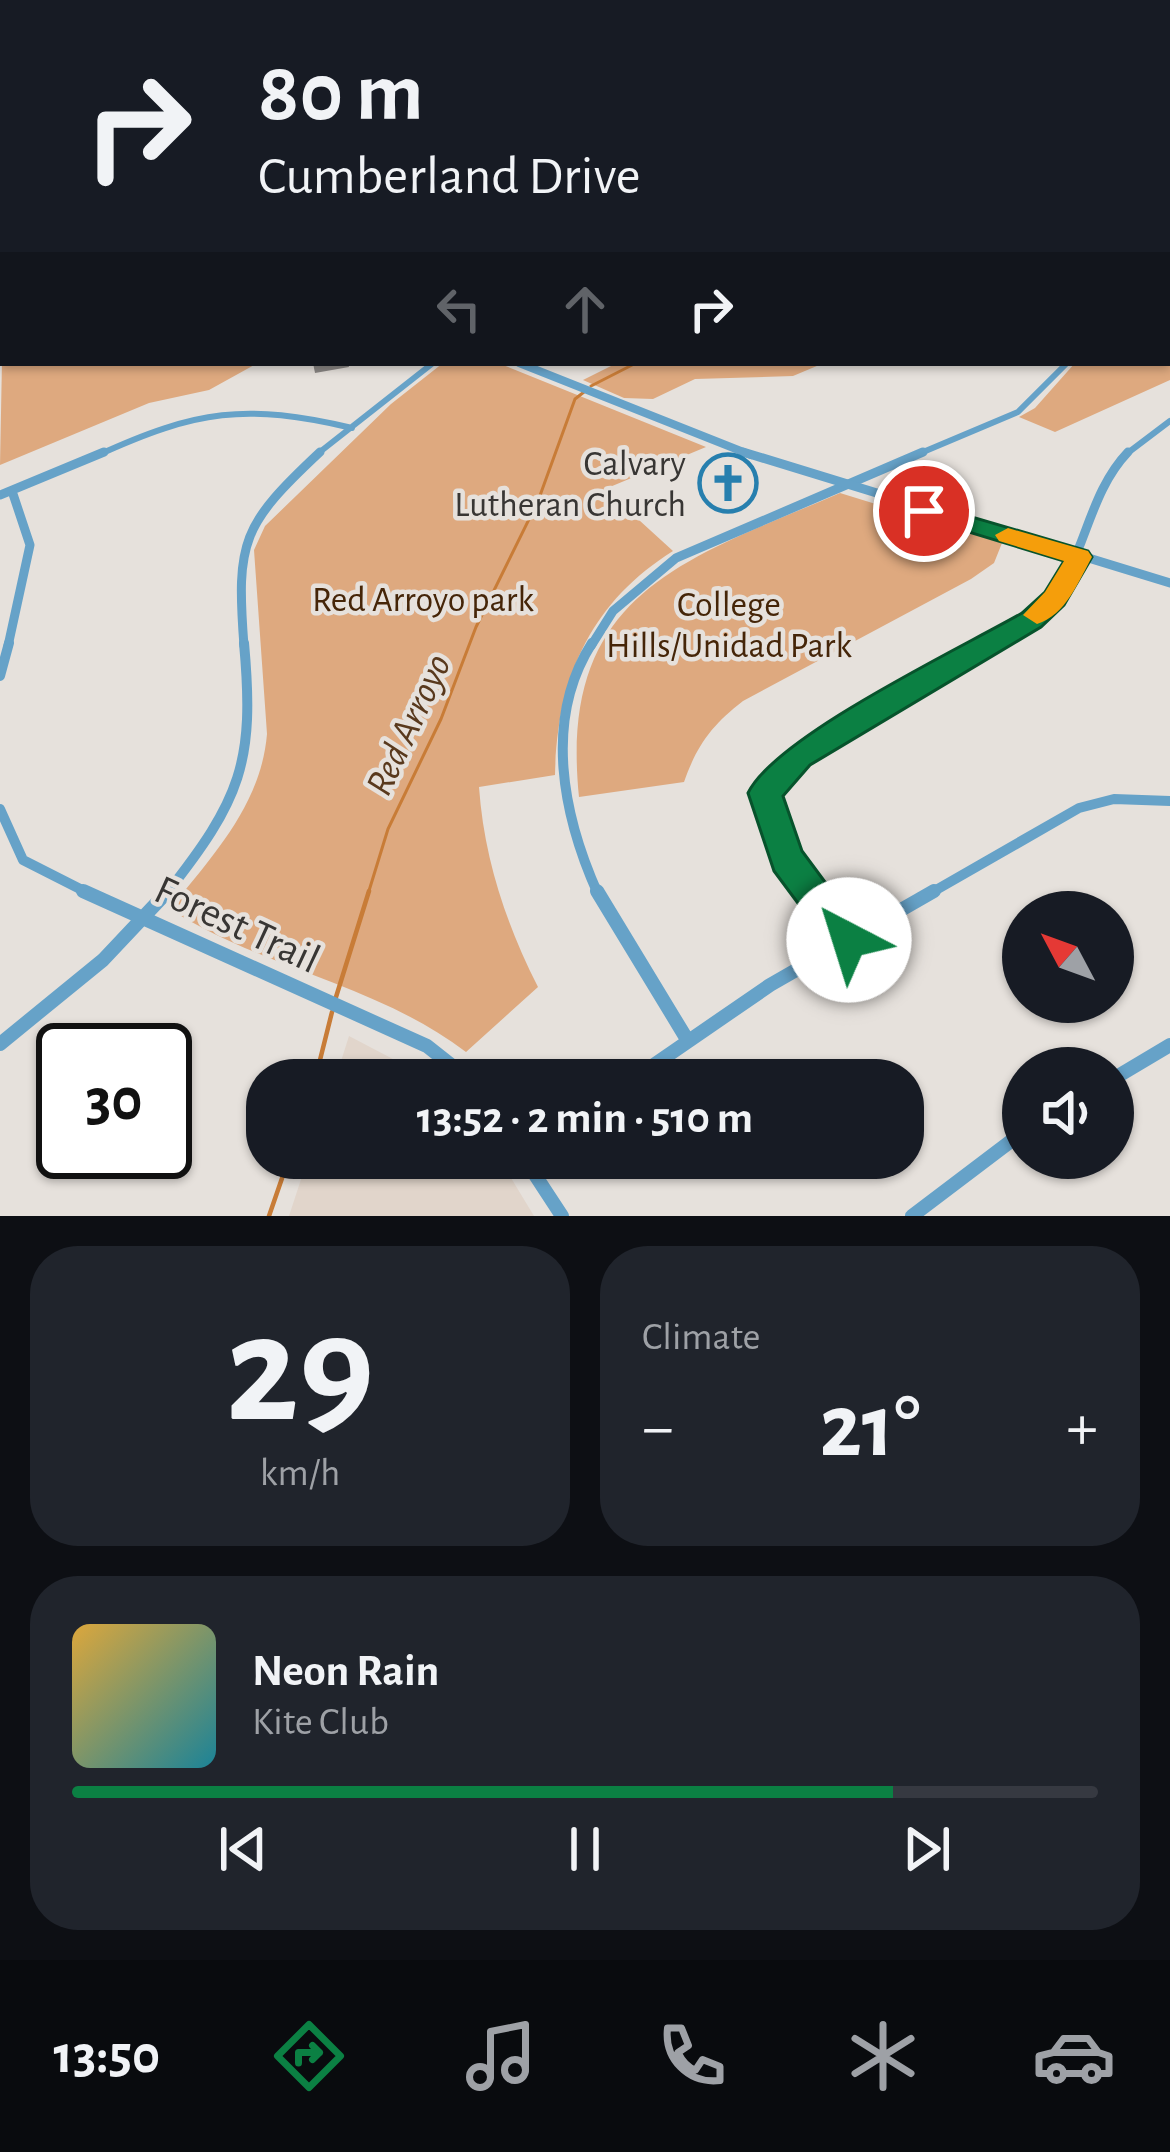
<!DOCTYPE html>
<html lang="en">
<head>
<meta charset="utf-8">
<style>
	:root { --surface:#171b24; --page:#20242c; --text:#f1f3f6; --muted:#9ea1a6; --line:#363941; --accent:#0b8043 }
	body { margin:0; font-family:"Alegreya Sans",sans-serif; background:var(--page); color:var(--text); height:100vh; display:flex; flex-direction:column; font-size:45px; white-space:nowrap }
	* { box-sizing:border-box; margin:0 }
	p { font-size:39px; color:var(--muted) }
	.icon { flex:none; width:66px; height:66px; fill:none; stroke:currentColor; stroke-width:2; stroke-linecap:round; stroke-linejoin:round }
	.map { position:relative; height:1216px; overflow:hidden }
	.side { display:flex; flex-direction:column; gap:30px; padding:30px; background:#0d0f14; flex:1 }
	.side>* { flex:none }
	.top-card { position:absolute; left:0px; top:0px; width:1170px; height:366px; box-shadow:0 3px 9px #0004; background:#171b24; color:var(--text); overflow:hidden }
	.needle { width:78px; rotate:311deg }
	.tools { position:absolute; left:1002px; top:891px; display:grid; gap:24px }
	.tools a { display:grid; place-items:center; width:132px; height:132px; border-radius:50%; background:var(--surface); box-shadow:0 3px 9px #0004; font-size:60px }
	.speed { position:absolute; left:36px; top:1023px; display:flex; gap:24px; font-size:60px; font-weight:700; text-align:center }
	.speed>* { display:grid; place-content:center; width:156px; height:156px; border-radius:50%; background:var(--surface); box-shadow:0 3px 9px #0004; line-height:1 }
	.speed .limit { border:6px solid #111; border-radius:18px; background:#fff; color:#111 }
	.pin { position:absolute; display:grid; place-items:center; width:102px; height:102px; color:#fff; margin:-51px; border:6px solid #fff; border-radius:50%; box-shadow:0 3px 12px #0007 }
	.me { position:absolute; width:132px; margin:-66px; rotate:320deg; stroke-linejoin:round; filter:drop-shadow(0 0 9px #0008) }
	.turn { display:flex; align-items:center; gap:42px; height:252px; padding:0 60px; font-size:54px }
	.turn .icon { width:156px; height:156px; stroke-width:2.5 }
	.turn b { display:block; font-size:84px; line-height:102px }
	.lanes { display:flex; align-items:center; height:114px; padding:0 60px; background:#0003; justify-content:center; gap:60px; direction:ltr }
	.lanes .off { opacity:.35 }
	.big { font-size:90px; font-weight:700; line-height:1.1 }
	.side .widget { flex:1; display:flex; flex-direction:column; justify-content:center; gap:18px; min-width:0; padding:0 42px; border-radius:48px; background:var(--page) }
	.side .dial { align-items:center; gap:0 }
	.dial b { font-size:156px; line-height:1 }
	.song { display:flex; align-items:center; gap:36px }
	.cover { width:144px; height:144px; border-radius:18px; background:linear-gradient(135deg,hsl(40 70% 55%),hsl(190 70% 35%)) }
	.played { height:12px; border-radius:6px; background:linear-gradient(90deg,var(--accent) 80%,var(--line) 80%) }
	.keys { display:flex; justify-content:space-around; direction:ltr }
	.heat { display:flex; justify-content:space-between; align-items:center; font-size:66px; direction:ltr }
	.side .tiles { flex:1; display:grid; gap:30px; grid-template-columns:1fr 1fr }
	.widget:last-child { grid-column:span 2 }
	.trip { position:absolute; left:246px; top:1059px; width:678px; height:120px; border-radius:48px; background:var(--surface); box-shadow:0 3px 9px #0004; font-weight:700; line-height:120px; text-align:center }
	.menu { display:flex; height:192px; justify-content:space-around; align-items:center; background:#090b0e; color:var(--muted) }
	.menu .icon { width:84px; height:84px }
	.menu .selected { color:var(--accent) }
	.menu b { font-size:54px; color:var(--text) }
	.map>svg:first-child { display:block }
	.built { fill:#e1d5cb }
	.green { fill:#dea97f }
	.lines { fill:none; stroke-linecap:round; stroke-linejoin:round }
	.stream-far1 { stroke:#c87c37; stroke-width:3 }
	.stream { stroke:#c87c37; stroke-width:4.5 }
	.minor-far3 { stroke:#66a2c8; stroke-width:6 }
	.minor-far2 { stroke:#66a2c8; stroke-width:9 }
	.minor-far1 { stroke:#66a2c8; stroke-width:10 }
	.minor { stroke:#66a2c8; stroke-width:14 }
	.tertiary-far1 { stroke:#66a2c8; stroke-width:8 }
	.tertiary { stroke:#66a2c8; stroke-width:9 }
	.shaded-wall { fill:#8a8684 }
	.route { fill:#0b8043; stroke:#07532c; stroke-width:3 }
	.slow { fill:#f59e0b }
	.labels { text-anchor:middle; stroke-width:9; stroke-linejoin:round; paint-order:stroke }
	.poi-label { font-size:36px; fill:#383634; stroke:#e6e1dc; text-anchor:end }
	.park-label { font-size:36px; fill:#452508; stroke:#e6e1dc }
	.water-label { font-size:39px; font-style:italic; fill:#59391d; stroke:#e6e1dc }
	.near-street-label { font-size:42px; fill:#383634; stroke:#e6e1dc }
</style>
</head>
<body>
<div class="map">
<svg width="1170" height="1216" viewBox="0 0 1170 1216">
	<rect width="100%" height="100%" fill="#e6e1dc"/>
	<path class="built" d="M 349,1036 L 433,1080 L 335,1080 Z
		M 308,1158 L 499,1158 L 534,1216 L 289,1216 Z"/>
	<path class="green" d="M 3,309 L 3,363 L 258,363 L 209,390 L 149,403 L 0,465 Z
		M 1170,353 L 1170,380 L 1055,432 L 1019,417 L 1035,408 L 1075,363 L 1167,363 Z
		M 443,363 L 498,363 L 706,447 L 605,489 L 673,551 C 590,603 557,679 555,775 L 479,787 C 484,858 506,924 538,987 L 466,1052 C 377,984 263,969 170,909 C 213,855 261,805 267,734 L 254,550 L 265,526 L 391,404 Z
		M 617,363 L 824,363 L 793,376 L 695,379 L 653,399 L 624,398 L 583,380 Z
		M 840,493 L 1002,543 L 994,563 L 971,579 L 743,701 C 712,725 697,745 684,782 L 579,797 C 558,593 682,561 840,493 Z"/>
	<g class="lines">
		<path class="stream-far1" d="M 591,386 L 636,363
			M 368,894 L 388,829 L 441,719 L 476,627 L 538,501 L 575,399 L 584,392"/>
		<path class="stream" d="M 336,997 L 369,891
			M 315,1080 L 332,1012
			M 269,1216 L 289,1158"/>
		<path class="minor-far3" d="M 98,455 C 197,410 245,403 352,428
			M 316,455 L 433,363
			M 916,455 L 1018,412 L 1067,363
			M 1125,455 L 1170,421"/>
		<path class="minor-far2" d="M 0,495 L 104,452
			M 8,646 L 30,545 L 12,491
			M 244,646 C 236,541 242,525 320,452
			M 591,646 L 613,611 L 676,558 L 923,452
			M 988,646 C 1010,633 1032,622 1049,602 C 1086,558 1087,495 1128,452"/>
		<path class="minor-far1" d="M 592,643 C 543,720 563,816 598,894
			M 0,676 L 9,643
			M 0,809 L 23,860 L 90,894
			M 166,894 C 241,799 255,763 244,643
			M 814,894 L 787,859 L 765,793 L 799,756 L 993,643
			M 929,894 L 1079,808 L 1114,799 L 1170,801"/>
		<path class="minor" d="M 83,891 L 427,1046 L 470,1080
			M 597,891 L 688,1041
			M 812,891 L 849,940
			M 0,1044 L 103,960 L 168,891
			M 1113,1079 L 1170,1045
			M 632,1080 L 770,985 L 934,891
			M 524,1158 L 562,1216
			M 912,1216 L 1023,1132"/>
		<path class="tertiary-far1" d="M 519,363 L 751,455"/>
		<path class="tertiary" d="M 743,452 L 1170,583"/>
	</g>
	<path class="shaded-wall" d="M 313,363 L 348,363 L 349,367 L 315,373 Z"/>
	<linearGradient id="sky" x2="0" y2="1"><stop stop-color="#9b9ea1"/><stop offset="0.54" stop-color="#f4f2ef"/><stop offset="1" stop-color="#f4f2ef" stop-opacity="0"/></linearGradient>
	<rect width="1170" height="366" fill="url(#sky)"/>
	<path class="route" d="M 924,503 L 1088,551 L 1092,557 L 1064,605 L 1041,627 L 810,765 L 783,796 L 802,851 L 868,940 L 863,953 L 849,959 L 835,953 L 774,871 L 748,793 C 776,736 959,649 1022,613 L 1045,592 L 1064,561 L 916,516 L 916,506 Z"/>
	<path class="slow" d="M 1008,528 L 1088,551 L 1092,557 C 1078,582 1066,615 1037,624 L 1023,615 L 1045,592 L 1064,561 L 999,541 L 995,535 Z"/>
	<defs>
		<symbol id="church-ring" viewBox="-11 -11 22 22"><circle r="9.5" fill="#e6e1dc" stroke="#277fae" stroke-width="1.5"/><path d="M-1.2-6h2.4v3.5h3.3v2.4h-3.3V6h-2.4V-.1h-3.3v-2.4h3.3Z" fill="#277fae"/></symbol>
	</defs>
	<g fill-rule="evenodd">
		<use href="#church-ring" x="695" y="450" width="66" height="66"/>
	</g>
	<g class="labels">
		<g class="poi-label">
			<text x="686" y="475">Calvary<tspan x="686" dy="41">Lutheran Church</tspan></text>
		</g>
		<g class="park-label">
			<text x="423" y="611">Red Arroyo park</text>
			<text x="729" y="616">College<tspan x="729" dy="41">Hills/Unidad Park</tspan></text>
		</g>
		<g class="water-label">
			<text transform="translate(407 724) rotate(-65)" y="14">Red Arroyo</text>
		</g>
		<g class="near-street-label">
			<text transform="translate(238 923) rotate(25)" y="15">Forest Trail</text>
		</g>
	</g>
</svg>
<div class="tools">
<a><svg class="needle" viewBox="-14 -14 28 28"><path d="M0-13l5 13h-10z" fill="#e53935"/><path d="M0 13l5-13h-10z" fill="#9ea1a6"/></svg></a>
<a><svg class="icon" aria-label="sound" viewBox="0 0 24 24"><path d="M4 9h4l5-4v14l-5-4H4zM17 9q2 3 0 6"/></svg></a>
</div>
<div class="speed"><div class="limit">30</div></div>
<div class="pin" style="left:924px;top:511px;background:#d93025"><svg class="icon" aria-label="arrive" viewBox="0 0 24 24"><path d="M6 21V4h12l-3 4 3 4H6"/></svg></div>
<svg class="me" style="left:849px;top:940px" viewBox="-20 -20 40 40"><circle r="19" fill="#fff"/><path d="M0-13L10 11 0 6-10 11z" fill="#0b8043"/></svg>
<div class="trip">13:52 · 2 min · 510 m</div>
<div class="top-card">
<div class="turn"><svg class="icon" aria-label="right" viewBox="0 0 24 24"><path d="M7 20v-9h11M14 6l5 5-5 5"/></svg><div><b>80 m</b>Cumberland Drive</div></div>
<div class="lanes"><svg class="icon off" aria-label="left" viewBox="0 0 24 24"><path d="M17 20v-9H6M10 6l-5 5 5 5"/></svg><svg class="icon off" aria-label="ahead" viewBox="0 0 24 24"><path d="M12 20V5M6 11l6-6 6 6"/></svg><svg class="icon" aria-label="right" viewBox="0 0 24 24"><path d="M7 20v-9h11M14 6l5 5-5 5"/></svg></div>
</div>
</div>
<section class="side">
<div class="tiles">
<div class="widget dial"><b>29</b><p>km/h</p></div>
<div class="widget"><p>Climate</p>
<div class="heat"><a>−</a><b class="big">21°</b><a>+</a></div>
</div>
<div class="widget">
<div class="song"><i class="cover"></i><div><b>Neon Rain</b><p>Kite Club</p></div></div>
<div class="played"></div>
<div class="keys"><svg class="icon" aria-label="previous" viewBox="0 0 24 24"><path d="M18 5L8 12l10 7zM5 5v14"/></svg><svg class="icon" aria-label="pause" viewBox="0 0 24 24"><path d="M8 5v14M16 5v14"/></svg><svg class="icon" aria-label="next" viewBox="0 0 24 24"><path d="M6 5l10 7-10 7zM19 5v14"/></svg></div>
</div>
</div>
</section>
<nav class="menu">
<b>13:50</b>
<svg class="icon selected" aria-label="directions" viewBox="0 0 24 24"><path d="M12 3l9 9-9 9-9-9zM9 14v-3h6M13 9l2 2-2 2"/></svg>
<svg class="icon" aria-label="music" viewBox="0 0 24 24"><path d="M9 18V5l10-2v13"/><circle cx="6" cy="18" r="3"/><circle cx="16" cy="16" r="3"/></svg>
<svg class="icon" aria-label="phone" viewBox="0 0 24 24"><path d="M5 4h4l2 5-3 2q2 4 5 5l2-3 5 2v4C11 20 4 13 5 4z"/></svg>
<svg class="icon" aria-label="climate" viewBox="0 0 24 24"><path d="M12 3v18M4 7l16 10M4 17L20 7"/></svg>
<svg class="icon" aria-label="car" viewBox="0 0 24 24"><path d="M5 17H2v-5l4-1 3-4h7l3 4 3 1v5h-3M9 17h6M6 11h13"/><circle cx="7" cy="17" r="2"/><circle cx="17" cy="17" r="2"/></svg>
</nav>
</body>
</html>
